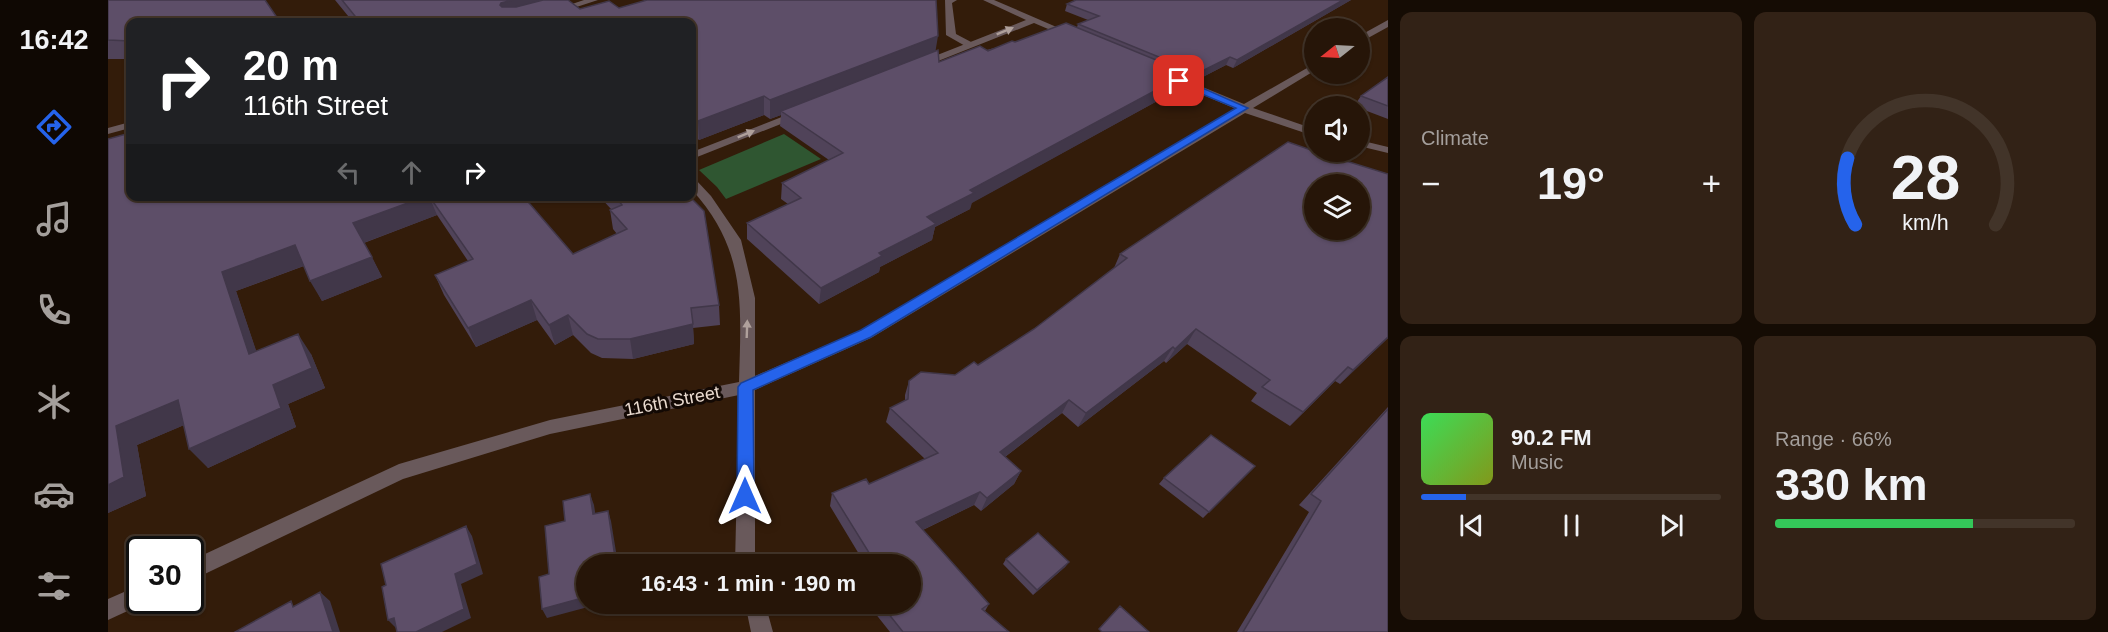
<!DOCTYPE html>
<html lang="en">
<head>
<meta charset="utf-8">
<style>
	:root { --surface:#261508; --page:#322216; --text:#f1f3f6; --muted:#a49f9c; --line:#423429; --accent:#2563eb }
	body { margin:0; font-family:Arial,sans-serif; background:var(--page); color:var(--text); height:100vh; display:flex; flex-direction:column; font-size:22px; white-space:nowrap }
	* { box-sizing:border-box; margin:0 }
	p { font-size:20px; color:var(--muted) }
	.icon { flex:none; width:33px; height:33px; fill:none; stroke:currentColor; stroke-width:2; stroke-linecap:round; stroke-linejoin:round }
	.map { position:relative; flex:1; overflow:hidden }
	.side { display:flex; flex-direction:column; gap:12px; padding:12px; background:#150c04; width:720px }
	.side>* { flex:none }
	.guide { position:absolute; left:18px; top:18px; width:570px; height:183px; border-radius:12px; box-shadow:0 2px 4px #0004,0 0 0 2px var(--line); background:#202124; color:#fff; overflow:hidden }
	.needle { width:39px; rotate:252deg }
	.buttons { position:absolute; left:1196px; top:18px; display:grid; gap:12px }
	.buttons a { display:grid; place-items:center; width:66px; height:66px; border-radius:50%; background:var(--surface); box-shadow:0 2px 4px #0004,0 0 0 2px var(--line); font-size:30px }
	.speed { position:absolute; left:18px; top:536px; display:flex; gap:12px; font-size:30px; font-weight:700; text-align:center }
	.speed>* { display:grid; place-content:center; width:78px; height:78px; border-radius:50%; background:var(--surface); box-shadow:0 2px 4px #0004,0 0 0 2px var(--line); line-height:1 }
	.speed .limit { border:3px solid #111; border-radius:9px; background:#fff; color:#111 }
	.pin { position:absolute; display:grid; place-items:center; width:51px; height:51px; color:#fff; margin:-26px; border-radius:12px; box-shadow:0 3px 9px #0006 }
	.me { position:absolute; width:66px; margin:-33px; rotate:0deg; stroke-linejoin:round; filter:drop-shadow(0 0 4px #0008) }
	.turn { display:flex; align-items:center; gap:21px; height:126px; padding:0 18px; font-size:27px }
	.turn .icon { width:78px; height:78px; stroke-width:2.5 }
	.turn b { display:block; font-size:42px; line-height:51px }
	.lanes { display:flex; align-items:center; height:57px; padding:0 18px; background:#0003; justify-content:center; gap:30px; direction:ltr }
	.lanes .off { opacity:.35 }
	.big { font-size:45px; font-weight:800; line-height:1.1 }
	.side .card { flex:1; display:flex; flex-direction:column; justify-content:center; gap:9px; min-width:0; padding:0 21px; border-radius:12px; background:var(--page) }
	.side .dial { align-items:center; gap:0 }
	.dial svg { height:156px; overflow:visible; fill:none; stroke:var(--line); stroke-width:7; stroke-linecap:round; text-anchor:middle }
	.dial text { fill:var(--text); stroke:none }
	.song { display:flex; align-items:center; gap:18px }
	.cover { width:72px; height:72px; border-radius:9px; background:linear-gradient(135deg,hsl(130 70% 55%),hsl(70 70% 35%)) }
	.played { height:6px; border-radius:3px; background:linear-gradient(90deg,var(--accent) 15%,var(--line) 15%) }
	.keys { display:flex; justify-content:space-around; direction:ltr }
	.heat { display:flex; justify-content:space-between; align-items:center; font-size:33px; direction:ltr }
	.charge { height:9px; border-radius:4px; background:linear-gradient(90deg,#34c759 66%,var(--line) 0) }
	.side .tiles { flex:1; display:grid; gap:12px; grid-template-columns:repeat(2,1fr) }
	.trip { position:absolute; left:468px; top:554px; width:345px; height:60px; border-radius:30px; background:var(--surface); box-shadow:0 2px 4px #0004,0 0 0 2px var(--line); font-weight:800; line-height:60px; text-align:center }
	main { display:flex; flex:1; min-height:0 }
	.menu { display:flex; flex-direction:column; width:108px; justify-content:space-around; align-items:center; background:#0f0803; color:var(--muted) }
	.menu .icon { width:42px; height:42px }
	.menu .selected { color:var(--accent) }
	.menu b { font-size:27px; color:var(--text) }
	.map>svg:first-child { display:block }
	.green { fill:#2f5631 }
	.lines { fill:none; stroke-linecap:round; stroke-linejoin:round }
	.lane { fill:#69595b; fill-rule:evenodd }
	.street { fill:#69595b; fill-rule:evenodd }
	.wall { fill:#504359 }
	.shaded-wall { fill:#413749 }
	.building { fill:#5d4e68; stroke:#413749; stroke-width:1.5; fill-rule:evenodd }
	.oneway { fill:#afa09b }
	.route { fill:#2563eb; stroke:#184099; stroke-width:1.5 }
	.labels { text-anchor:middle; stroke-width:6; stroke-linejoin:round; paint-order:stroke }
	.street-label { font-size:18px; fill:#e9dacf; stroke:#130904 }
</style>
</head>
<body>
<main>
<nav class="menu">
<b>16:42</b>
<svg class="icon selected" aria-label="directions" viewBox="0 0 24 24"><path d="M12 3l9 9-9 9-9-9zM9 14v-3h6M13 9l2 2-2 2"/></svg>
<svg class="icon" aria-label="music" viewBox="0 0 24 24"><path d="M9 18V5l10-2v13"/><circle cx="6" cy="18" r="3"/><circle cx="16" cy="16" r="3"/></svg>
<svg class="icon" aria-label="phone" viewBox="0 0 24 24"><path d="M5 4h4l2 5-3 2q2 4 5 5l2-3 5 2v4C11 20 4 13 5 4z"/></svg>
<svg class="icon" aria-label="climate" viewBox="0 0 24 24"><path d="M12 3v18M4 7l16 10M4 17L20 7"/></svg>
<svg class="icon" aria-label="car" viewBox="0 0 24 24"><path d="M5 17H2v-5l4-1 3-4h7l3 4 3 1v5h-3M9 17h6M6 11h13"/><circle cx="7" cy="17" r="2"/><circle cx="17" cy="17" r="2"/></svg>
<svg class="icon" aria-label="filters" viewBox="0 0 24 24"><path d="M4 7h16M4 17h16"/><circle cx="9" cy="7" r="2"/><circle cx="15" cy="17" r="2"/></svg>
</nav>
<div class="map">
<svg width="1280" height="632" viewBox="0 0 1280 632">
	<rect width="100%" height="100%" fill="#331c0a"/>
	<path class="green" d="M 676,134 L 713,159 L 618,199 L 609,187 L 591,170 Z"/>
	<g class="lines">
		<path class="lane" d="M 837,0 L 849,0 L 844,3 L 848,34 L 865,43 L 865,47 L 859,47 L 838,35 Z"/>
		<path class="street" d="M 476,0 L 490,0 L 447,14 L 443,11 Z
			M 875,0 L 886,0 L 967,35 L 959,37 L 926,23 L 815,67 L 809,67 L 809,63 L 918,20 Z
			M 1280,20 L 1280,27 L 1251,43 L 1251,36 Z
			M 1206,64 L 1206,71 L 1145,108 L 1206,129 L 1206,136 L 1137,113 L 763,338 L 647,390 L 647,564 L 627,564 L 631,395 L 442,434 L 295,479 L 82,581 L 82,561 L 291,464 L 442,420 L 631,382 C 633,306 639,250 584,190 L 584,179 L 588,180 L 603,196 L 633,240 L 647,298 L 647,376 L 753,330 L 1128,109 L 1055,78 L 1055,74 L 1063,74 L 1136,104 Z
			M 689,111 L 694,114 L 693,116 L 584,159 L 584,152 Z
			M 22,122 L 22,128 L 0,134 L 0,128 Z
			M 1251,140 L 1280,147 L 1280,153 L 1251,146 Z
			M 32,585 L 32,600 L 40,600 L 39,602 L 0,620 L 0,599 Z
			M 637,603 L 657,603 L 665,632 L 643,632 Z"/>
	</g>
	<path class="wall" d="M 0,0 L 22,22 L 22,59 L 0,59 Z
		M 227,0 L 460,0 L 472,9 L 511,8 L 827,51 L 831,62 L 969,27 L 970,24 L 980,20 L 957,11 L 959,4 L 968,0 L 1243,0 L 1125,68 L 1118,65 L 1087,81 L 1078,78 L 1073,88 L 863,203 L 862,209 L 827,227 L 824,240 L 772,267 L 771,272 L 711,304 L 639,239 L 639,223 L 680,204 L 673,199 L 674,183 L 721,160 L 672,126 L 673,115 L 662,119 L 656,115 L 591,140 L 584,134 L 584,22 L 245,22 Z
		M 1280,77 L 1280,119 L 1251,108 L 1251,106 L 1246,106 L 1253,96 Z
		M 0,139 L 22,196 L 415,196 L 465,254 L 509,234 L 505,229 L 502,210 L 503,209 L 491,196 L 581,196 L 611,305 L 612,325 L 585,328 L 586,344 L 525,359 L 494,358 L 483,353 L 465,335 L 447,345 L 429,320 L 368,347 L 336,295 L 327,275 L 360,261 L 329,215 L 256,243 L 274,277 L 214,301 L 196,266 L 128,291 L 148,351 L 203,354 L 217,388 L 180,404 L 188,427 L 100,468 L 76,425 L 29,445 L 38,496 L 0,513 Z
		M 1280,174 L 1280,338 L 1232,384 L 1227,381 L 1182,426 L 1143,401 L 1149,393 L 1079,344 L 1058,363 L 1056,361 L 1039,374 L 970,427 L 954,413 L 897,457 L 913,471 L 906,484 L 873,511 L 866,505 L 815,530 L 881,604 L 877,611 L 901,632 L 782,632 L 759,603 L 802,603 L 802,564 L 757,564 L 722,506 L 724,493 L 761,484 L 817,459 L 778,422 L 782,408 L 797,401 L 797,395 L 801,381 L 847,375 L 870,365 L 926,329 L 1006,268 L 1012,254 Z
		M 1280,407 L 1280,632 L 1129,632 L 1201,512 L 1191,505 Z
		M 1147,466 L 1095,518 L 1051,484 L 1056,478 Z
		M 898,559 L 961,562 L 957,567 L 925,595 L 895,564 Z"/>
	<path class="shaded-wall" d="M 405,0 L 447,0 L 397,20 L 392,5 L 393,3 Z
		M 1235,0 L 1243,0 L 1125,68 L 1129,60 Z
		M 830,36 L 827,54 L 673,111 L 673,115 L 662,119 L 662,100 Z
		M 1122,57 L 1118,65 L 1087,81 L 1090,73 Z
		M 1080,73 L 1073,88 L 864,203 L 862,209 L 827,227 L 824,240 L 772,267 L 771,272 L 711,304 L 713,288 L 771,253 L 819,217 L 862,190 Z
		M 656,96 L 656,115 L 591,140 L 590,121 Z
		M 319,196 L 321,196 L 329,215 L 255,243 L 245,223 Z
		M 187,245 L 198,265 L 128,291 L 156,374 L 141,354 L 114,272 Z
		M 264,257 L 274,277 L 214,301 L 202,281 Z
		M 423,300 L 429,320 L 368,347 L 360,328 Z
		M 460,315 L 465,335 L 447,345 L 441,325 Z
		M 585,324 L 586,344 L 525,359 L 522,339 Z
		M 1088,329 L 1079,344 L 1058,363 L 1067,349 Z
		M 190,334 L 203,354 L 217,388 L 180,404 L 188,427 L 100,468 L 81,449 L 165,385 Z
		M 1280,337 L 1280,338 L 1232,384 L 1245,370 Z
		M 1065,347 L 1056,361 L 970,427 L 978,413 Z
		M 1240,367 L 1227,381 L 1182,426 L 1195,412 Z
		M 70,400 L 88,420 L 29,445 L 38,496 L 0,513 L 0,485 L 8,426 Z
		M 961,400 L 954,413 L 886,465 L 892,452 Z
		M 913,471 L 906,484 L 873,511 L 879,498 Z
		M 872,492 L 866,505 L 804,535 L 808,522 Z
		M 482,494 L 486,505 L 489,525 L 485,514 Z
		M 500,511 L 503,521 L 510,564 L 508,564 Z
		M 358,526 L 364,536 L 375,574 L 353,584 L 363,618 L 334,632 L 308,632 L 347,574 Z
		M 961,562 L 957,567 L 925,595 L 929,590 Z
		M 212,592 L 222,601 L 232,632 L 225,632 Z
		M 478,597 L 478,603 L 495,603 L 439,618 L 434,609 Z
		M 286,618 L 289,629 L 280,620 Z"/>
	<path class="building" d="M 0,0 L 157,0 L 172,22 L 22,22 L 22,41 L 0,40 Z
		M 234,0 L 405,0 L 393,3 L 392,5 L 394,7 L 408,7 L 435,0 L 460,0 L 472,9 L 501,1 L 511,8 L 539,0 L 828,0 L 830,36 L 662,100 L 656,96 L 590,121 L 584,116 L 584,22 L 256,22 L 255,19 L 251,21 Z
		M 968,0 L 1235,0 L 1129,60 L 1122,57 L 1090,73 L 970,24 L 991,16 L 959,4 Z
		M 958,23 L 1080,73 L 862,190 L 866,193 L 819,217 L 828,224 L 771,253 L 774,256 L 713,288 L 639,223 L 693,198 L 674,183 L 735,153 L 673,111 L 830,50 L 831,62 L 872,46 L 880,51 L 904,41 L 907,42 Z
		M 1280,77 L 1280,106 L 1253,96 Z
		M 22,133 L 22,196 L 319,196 L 245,223 L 264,257 L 202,281 L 187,245 L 114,272 L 141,354 L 190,334 L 204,368 L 165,385 L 173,408 L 81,449 L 70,400 L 8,426 L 16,477 L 0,485 L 0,139 Z
		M 1180,142 L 1206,151 L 1206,152 L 1209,152 L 1280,174 L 1280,337 L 1245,370 L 1240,367 L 1195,412 L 1154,387 L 1162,380 L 1088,329 L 1067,349 L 1065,347 L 1048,360 L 978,413 L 961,400 L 892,452 L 913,471 L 879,498 L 872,492 L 808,522 L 881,604 L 874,609 L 901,632 L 795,632 L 772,603 L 802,603 L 802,564 L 768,564 L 724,493 L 758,479 L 761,484 L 830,453 L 782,408 L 800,399 L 801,381 L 813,372 L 847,375 L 866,362 L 870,365 L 926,329 L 1019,258 L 1012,254 ZM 1206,184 L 1251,184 L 1251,230 L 1206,230 Z
		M 321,196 L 415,196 L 465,254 L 519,229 L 502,210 L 514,205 L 507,196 L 581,196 L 596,211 L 611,305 L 583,308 L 585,324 L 522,339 L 490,339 L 479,334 L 460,315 L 441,325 L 423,300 L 360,328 L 327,275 L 365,259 Z
		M 1280,409 L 1280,632 L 1135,632 L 1213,501 L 1203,494 Z
		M 1103,435 L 1147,466 L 1101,512 L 1056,478 Z
		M 482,494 L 485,514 L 500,511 L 508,564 L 478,564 L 478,597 L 434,609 L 431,577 L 441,574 L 437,526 L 457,521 L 455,501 Z
		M 358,526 L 369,564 L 347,574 L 356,609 L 308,632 L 289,632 L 286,618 L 280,620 L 274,587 L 278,585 L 273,564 Z
		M 930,533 L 961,562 L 929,590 L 898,559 Z
		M 212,592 L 225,632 L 127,632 L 183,601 L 185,607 Z
		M 1012,606 L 1041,632 L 994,632 L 991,629 Z"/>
	<defs><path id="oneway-solid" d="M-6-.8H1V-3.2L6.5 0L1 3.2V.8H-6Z" transform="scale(1.5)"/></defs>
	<g class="oneway">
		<use href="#oneway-solid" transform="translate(897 31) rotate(-22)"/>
		<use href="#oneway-solid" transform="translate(638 134) rotate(-22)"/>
		<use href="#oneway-solid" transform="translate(639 329) rotate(-88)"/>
	</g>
	<path class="route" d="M 1067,79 L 1074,79 L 1140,108 L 763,337 L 645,390 L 646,496 L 643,502 L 637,504 L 631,502 L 629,496 L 630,387 L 633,383 L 753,330 L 1128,108 L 1067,83 Z"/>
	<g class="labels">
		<g class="street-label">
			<text transform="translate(564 401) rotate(-11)" y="6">116th Street</text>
		</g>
	</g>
</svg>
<div class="buttons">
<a><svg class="needle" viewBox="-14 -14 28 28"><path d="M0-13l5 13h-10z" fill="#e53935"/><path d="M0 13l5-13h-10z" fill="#a49f9c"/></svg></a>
<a><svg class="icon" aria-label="sound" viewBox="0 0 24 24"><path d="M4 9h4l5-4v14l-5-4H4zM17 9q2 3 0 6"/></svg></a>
<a><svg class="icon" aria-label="layers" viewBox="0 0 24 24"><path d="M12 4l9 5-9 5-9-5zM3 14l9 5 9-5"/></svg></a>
</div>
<div class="speed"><div class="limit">30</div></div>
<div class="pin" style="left:1071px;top:81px;background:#d93025"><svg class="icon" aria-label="arrive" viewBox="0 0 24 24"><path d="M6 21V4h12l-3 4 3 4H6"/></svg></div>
<svg class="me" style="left:637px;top:496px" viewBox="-20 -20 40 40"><path d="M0-17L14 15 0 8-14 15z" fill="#2563eb" stroke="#fff" stroke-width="4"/></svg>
<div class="trip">16:43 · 1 min · 190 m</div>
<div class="guide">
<div class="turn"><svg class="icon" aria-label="right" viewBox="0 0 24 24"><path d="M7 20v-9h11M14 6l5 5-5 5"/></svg><div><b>20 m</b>116th Street</div></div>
<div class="lanes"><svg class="icon off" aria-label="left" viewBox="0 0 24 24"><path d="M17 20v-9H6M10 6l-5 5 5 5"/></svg><svg class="icon off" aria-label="ahead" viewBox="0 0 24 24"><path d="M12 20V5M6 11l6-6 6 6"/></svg><svg class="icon" aria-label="right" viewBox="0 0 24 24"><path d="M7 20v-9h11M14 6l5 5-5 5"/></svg></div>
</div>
</div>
<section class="side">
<div class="tiles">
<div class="card"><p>Climate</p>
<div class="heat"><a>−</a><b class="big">19°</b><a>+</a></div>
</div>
<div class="card dial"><svg viewBox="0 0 100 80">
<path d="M14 69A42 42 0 1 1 86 69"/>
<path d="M14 69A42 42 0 0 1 10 35" stroke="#2563eb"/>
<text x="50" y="56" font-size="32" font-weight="700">28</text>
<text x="50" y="72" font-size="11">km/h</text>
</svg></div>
<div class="card">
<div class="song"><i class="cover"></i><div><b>90.2 FM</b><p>Music</p></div></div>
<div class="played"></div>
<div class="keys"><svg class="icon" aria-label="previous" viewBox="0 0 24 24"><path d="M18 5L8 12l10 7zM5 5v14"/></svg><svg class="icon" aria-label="pause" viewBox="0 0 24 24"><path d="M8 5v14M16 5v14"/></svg><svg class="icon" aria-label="next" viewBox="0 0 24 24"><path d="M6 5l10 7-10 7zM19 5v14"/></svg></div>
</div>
<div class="card"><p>Range · 66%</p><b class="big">330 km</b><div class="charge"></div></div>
</div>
</section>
</main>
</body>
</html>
